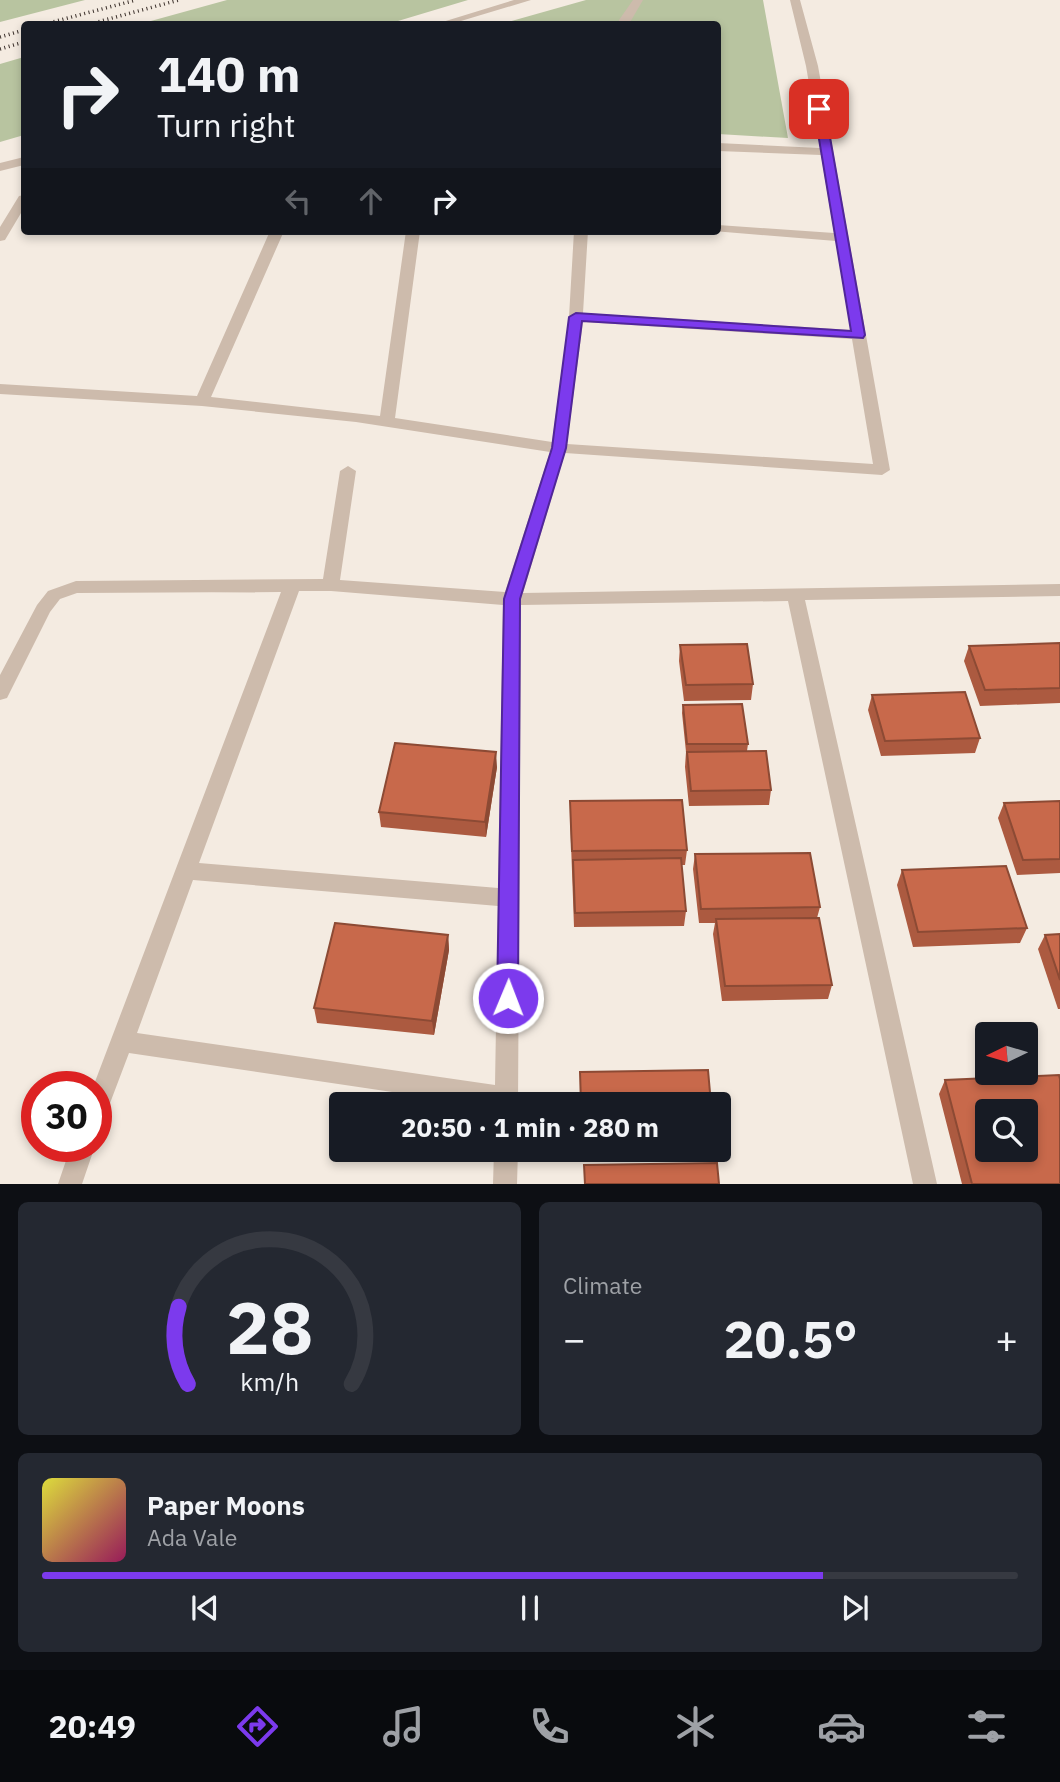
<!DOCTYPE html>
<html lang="en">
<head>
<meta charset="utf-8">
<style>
	:root { --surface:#171b24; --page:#242831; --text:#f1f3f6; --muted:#9ea1a6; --line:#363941; --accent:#7c3aed }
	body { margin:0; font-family:"IBM Plex Sans",sans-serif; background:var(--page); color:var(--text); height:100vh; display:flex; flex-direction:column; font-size:26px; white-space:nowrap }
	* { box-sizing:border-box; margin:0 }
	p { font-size:23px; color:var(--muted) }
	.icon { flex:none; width:38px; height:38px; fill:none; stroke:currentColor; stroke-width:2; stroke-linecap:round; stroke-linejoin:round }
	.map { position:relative; height:1184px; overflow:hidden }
	.side { display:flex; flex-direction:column; gap:18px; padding:18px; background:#0d0f14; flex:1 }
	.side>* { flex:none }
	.banner { position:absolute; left:21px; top:21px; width:700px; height:214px; border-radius:7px; box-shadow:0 4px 10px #0003; background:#171b24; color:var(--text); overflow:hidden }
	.needle { width:46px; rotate:265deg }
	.buttons { position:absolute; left:975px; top:1022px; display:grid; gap:14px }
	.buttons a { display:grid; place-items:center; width:63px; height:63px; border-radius:7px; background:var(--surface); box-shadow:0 4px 10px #0003; font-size:35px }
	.speed { position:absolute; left:21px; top:1071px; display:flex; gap:14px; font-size:35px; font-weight:700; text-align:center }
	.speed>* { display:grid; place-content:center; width:91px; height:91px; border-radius:50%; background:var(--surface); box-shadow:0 4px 10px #0003; line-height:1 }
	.speed .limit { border:10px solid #d22; background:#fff; color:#111 }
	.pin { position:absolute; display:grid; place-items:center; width:60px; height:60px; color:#fff; margin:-30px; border-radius:14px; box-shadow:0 4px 10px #0006 }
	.me { position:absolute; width:77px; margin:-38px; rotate:1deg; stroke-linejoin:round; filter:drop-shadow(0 0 5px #0008) }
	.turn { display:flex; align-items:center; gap:24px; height:147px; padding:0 21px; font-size:32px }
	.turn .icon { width:91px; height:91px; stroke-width:2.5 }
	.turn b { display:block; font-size:49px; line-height:60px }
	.lanes { display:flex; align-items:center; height:66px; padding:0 21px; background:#0003; justify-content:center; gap:35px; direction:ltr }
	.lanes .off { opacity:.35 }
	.big { font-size:52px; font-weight:700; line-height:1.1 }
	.side .card { flex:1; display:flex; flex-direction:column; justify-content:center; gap:10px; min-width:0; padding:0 24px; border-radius:10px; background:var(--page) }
	.side .dial { align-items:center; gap:0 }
	.dial svg { height:182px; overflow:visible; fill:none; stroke:var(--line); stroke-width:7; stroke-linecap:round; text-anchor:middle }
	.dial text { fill:var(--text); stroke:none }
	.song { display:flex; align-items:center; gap:21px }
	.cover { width:84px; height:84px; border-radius:10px; background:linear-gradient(135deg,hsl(60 70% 55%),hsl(330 70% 35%)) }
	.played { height:7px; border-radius:4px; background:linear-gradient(90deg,var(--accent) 80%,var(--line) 80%) }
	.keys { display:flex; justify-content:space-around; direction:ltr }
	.heat { display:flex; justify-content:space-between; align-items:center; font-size:38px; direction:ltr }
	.side .tiles { flex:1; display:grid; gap:18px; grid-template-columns:1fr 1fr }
	.card:last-child { grid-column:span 2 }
	.trip { position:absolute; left:329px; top:1092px; width:402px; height:70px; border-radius:7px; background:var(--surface); box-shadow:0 4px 10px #0003; font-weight:700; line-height:70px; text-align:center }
	.tabs { display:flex; height:112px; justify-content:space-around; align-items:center; background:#090b0e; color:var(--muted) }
	.tabs .icon { width:49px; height:49px }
	.tabs .active { color:var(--accent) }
	.tabs b { font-size:32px; color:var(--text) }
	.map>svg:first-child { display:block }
	.green { fill:#b8c4a0 }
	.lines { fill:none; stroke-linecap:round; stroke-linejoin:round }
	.minor { fill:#cdbbac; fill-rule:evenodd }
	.rail { stroke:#3b302b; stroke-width:3.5; stroke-dasharray:1 3.5; stroke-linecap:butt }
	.wall { fill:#ac5a40 }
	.shaded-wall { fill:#8c4a34 }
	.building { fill:#c8694b; stroke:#8c4a34; stroke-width:2; fill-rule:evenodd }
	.route { fill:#7c3aed; stroke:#51269a; stroke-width:2 }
</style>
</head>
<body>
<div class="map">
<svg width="1060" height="1184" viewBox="0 0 1060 1184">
	<rect width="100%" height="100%" fill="#f4ebe1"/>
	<path class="green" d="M 0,0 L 85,0 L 0,22 Z
		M 227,0 L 468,0 L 388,24 L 140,24 Z
		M 586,0 L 763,0 L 788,138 L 718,134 L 718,24 L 501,24 Z
		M 24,57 L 24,135 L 0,142 L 0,64 Z"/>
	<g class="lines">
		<path class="minor" d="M 514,0 L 531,0 L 451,24 L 436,24 Z
			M 633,0 L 643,0 L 629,24 L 619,24 L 619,20 Z
			M 790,0 L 800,0 L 818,66 L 890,470 L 882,475 L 565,453 L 523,593 L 1060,584 L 1060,596 L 805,600 L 937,1184 L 913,1184 L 788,601 L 521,605 L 518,1104 L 473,1104 L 129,1053 L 104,1119 L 96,1122 L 96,1087 L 93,1087 L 281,592 L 77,593 L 60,599 L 50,612 L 7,698 L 0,700 L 0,675 L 37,605 L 48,591 L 76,581 L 323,579 L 340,471 L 348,466 L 356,471 L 340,580 L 505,592 L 550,452 L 356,422 L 202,406 L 0,394 L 0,384 L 197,396 L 270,231 L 284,231 L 211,397 L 380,416 L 406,231 L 420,231 L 395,418 L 552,442 L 569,317 L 574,231 L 588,231 L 583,313 L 851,330 L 836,241 L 713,231 L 718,231 L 718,225 L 834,233 L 821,155 L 718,151 L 718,143 L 820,148 L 806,66 ZM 583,322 L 852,339 L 873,464 L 567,444 ZM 299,591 L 331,591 L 503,605 L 498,888 L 199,863 ZM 193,880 L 498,906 L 495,1085 L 137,1033 Z
			M 24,157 L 24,165 L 0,171 L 0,163 Z
			M 24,195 L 24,208 L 5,240 L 0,241 L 0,227 L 19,196 Z
			M 71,1146 L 95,1146 L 82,1184 L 58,1184 Z
			M 494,1150 L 518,1150 L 517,1184 L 493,1184 Z"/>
		<path class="rail" d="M 45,24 L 136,0
			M 90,24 L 179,0
			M 0,37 L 24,30
			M 0,49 L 24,42"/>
	</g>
	<path class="wall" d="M 1060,643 L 1060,703 L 980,706 L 964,661 L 969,646 Z
		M 680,645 L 753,684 L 751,700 L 684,701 L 679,661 Z
		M 872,695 L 980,738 L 975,753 L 881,756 L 868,710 Z
		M 683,705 L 748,744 L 747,751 L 771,790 L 769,805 L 689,806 L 685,767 L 686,752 L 682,713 Z
		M 497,767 L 486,837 L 381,827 L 379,812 Z
		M 570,801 L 687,850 L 685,865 L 681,865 L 686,911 L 684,926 L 574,927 L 570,816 Z
		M 1060,801 L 1060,873 L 1017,875 L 998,818 L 1004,803 Z
		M 695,854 L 820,907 L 817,918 L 832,985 L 828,999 L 722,1001 L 713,934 L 715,923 L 699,923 L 693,869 Z
		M 902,870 L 1027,928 L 1020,943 L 913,947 L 897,885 Z
		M 1060,934 L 1060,1009 L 1058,1009 L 1038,949 L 1045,935 Z
		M 448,935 L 449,950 L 434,1035 L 317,1023 L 314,1008 Z
		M 580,1072 L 711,1104 L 580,1104 Z
		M 945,1080 L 1060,1184 L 962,1184 L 939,1094 Z
		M 582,1150 L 715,1150 L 713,1160 L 583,1162 Z"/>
	<path class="shaded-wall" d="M 496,752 L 497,767 L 486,837 L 485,822 Z
		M 448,935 L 449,950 L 434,1035 L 432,1021 Z"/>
	<path class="building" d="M 1060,643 L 1060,688 L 985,690 L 969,646 Z
		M 747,644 L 753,684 L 686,685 L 680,645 Z
		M 965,692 L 980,738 L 885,741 L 872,695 Z
		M 742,704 L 748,744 L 687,744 L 683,705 Z
		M 395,743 L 496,752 L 485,822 L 379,812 Z
		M 766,751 L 771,790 L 691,791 L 687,752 Z
		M 682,800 L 687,850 L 572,851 L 570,801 Z
		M 1060,801 L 1060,859 L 1023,860 L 1004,803 Z
		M 810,853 L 820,907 L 701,909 L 695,854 Z
		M 681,858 L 686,911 L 575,913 L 573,860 Z
		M 1006,866 L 1027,928 L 918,932 L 902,870 Z
		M 819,918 L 832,985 L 725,986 L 716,919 Z
		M 335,923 L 448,935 L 432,1021 L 314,1008 Z
		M 1060,934 L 1060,980 L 1045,935 Z
		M 708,1070 L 711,1104 L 581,1104 L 580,1072 Z
		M 1059,1075 L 1060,1079 L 1060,1184 L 972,1184 L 945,1080 ZM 987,1111 L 1026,1111 L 1026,1150 L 987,1150 Z
		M 717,1163 L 719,1184 L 585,1184 L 584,1165 Z"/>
	<path class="route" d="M 819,106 L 825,109 L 865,335 L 863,338 L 582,321 L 566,448 L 520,599 L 518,998 L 515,1004 L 508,1007 L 500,1004 L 497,998 L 504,599 L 552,448 L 569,317 L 576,313 L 851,331 L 814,109 Z"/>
</svg>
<div class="buttons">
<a><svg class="needle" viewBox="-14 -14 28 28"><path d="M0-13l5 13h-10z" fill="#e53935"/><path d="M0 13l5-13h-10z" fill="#9ea1a6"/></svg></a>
<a><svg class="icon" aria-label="search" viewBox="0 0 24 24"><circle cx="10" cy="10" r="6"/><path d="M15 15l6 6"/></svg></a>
</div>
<div class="speed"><div class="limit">30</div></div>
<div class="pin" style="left:819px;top:109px;background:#d93025"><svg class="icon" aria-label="arrive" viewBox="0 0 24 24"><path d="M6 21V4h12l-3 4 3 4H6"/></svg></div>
<svg class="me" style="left:508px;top:998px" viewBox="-20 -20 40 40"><circle r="17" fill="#7c3aed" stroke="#fff" stroke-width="3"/><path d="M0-11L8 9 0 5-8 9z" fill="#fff"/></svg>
<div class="trip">20:50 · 1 min · 280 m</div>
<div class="banner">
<div class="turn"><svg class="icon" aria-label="right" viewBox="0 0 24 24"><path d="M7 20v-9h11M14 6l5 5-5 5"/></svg><div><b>140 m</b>Turn right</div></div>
<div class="lanes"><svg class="icon off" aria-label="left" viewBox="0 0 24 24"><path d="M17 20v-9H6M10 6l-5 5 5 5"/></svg><svg class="icon off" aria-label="ahead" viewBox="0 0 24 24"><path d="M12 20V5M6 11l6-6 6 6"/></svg><svg class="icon" aria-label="right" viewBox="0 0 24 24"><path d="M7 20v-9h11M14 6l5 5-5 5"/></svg></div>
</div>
</div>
<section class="side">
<div class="tiles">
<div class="card dial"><svg viewBox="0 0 100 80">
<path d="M14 69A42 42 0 1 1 86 69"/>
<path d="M14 69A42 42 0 0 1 10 35" stroke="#7c3aed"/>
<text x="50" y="56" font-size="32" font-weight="700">28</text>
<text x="50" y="72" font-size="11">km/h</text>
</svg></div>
<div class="card"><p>Climate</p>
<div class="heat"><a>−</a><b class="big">20.5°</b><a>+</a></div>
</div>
<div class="card">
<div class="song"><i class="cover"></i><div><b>Paper Moons</b><p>Ada Vale</p></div></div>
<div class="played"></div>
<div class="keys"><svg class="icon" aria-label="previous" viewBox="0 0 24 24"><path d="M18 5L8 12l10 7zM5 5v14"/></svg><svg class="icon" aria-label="pause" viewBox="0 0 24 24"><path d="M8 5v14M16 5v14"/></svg><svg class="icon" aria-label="next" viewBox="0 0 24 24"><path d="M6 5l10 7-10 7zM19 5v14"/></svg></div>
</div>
</div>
</section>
<nav class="tabs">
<b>20:49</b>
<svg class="icon active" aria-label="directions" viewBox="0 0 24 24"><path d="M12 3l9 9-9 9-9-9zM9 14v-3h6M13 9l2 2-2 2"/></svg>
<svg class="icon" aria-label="music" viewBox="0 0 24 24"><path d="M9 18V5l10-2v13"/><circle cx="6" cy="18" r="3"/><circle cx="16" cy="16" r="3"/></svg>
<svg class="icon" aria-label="phone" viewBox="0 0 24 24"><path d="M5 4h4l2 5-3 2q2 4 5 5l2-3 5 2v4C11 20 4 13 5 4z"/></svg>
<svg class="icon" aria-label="climate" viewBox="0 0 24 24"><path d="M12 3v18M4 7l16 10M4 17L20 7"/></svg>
<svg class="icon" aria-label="car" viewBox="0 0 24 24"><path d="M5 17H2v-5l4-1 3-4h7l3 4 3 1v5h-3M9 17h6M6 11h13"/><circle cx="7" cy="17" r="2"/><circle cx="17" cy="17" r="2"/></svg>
<svg class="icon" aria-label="filters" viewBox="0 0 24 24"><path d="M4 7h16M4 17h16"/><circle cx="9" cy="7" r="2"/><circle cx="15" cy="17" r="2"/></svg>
</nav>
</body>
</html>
